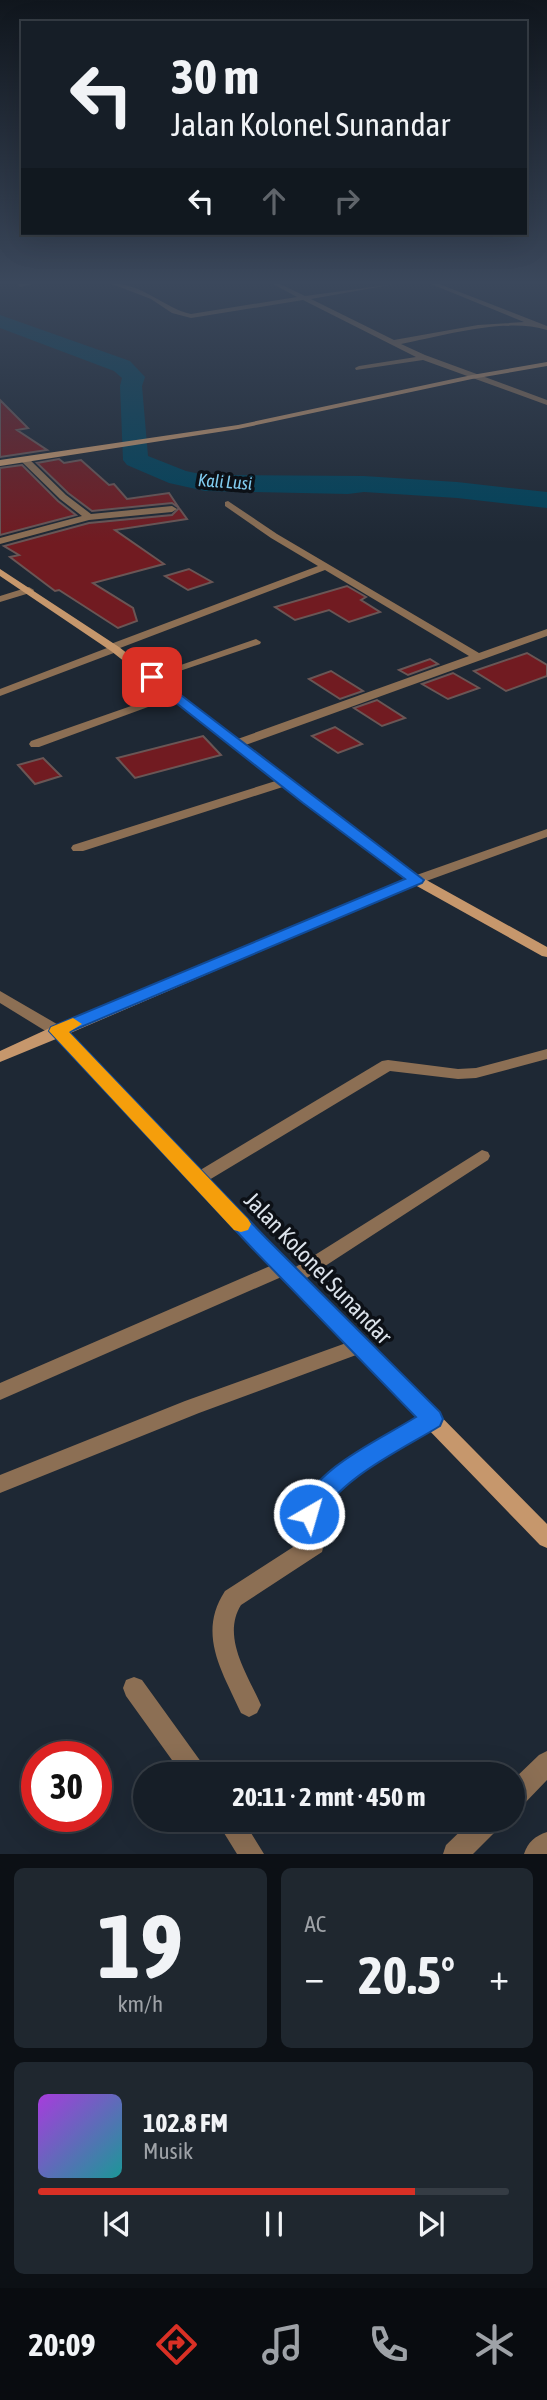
<!DOCTYPE html>
<html lang="id">
<head>
<meta charset="utf-8">
<style>
	:root { --surface:#161e27; --page:#1f272f; --text:#f1f3f6; --muted:#9ea2a7; --line:#353c44; --accent:#d93025 }
	body { margin:0; font-family:"Asap Condensed",sans-serif; background:var(--page); color:var(--text); height:100vh; display:flex; flex-direction:column; font-size:26px; white-space:nowrap }
	* { box-sizing:border-box; margin:0 }
	p { font-size:23px; color:var(--muted) }
	.icon { flex:none; width:38px; height:38px; fill:none; stroke:currentColor; stroke-width:2; stroke-linecap:round; stroke-linejoin:round }
	.map { position:relative; height:1854px; overflow:hidden }
	.panel { display:flex; flex-direction:column; gap:14px; padding:14px; background:#0c1015; flex:1 }
	.panel>* { flex:none }
	.top-card { position:absolute; left:21px; top:21px; width:506px; height:214px; border-radius:0px; box-shadow:0 7px 28px #0002,0 0 0 2px var(--line); background:#161e27; color:var(--text); overflow:hidden }
	.speed { position:absolute; left:21px; top:1741px; display:flex; gap:14px; font-size:35px; font-weight:700; text-align:center }
	.speed>* { display:grid; place-content:center; width:91px; height:91px; border-radius:50%; background:var(--surface); box-shadow:0 7px 28px #0002,0 0 0 2px var(--line); line-height:1 }
	.speed .limit { border:10px solid #d22; background:#fff; color:#111 }
	.pin { position:absolute; display:grid; place-items:center; width:60px; height:60px; color:#fff; margin:-30px; border-radius:14px; box-shadow:0 4px 10px #0006 }
	.me { position:absolute; width:77px; margin:-38px; rotate:38deg; stroke-linejoin:round; filter:drop-shadow(0 0 5px #0008) }
	.turn { display:flex; align-items:center; gap:24px; height:147px; padding:0 35px; font-size:32px }
	.turn .icon { width:91px; height:91px; stroke-width:2.5 }
	.turn b { display:block; font-size:49px; line-height:60px }
	.lanes { display:flex; align-items:center; height:66px; padding:0 35px; background:#0003; justify-content:center; gap:35px; direction:ltr }
	.lanes .off { opacity:.35 }
	.big { font-size:52px; font-weight:700; line-height:1.1 }
	.panel .tile { flex:1; display:flex; flex-direction:column; justify-content:center; gap:10px; min-width:0; padding:0 24px; border-radius:10px; background:var(--page) }
	.panel .dial { align-items:center; gap:0 }
	.dial b { font-size:91px; line-height:1 }
	.song { display:flex; align-items:center; gap:21px }
	.cover { width:84px; height:84px; border-radius:10px; background:linear-gradient(135deg,hsl(280 70% 55%),hsl(180 70% 35%)) }
	.played { height:7px; border-radius:4px; background:linear-gradient(90deg,var(--accent) 80%,var(--line) 80%) }
	.keys { display:flex; justify-content:space-around; direction:ltr }
	.heat { display:flex; justify-content:space-between; align-items:center; font-size:38px; direction:ltr }
	.panel .tiles { flex:1; display:grid; gap:14px; grid-template-columns:1fr 1fr }
	.tile:last-child { grid-column:span 2 }
	.trip { position:absolute; left:133px; top:1762px; width:392px; height:70px; border-radius:35px; background:var(--surface); box-shadow:0 7px 28px #0002,0 0 0 2px var(--line); font-weight:700; line-height:70px; text-align:center }
	.menu { display:flex; height:112px; justify-content:space-around; align-items:center; background:#090c10; color:var(--muted) }
	.menu .icon { width:49px; height:49px }
	.menu .active { color:var(--accent) }
	.menu b { font-size:32px; color:var(--text) }
	.map>svg:first-child { display:block }
	.lines { fill:none; stroke-linecap:round; stroke-linejoin:round }
	.river { fill:#00425a; fill-rule:evenodd }
	.building { fill:#711b21; stroke:#6a5655; stroke-width:2 }
	.street { fill:#8c6f54; fill-rule:evenodd }
	.secondary { fill:#c6976c; fill-rule:evenodd }
	.route { fill:#1a73e8; stroke:#114b97; stroke-width:2 }
	.slow { fill:#f59e0b }
	.labels { text-anchor:middle; stroke-width:7; stroke-linejoin:round; paint-order:stroke }
	.far-water-label { font-size:18px; font-style:italic; fill:#82cdf0; stroke:#0c1016 }
	.near-street-label { font-size:23px; fill:#dce3eb; stroke:#0c1016 }
</style>
</head>
<body>
<div class="map">
<svg width="547" height="1854" viewBox="0 0 547 1854">
	<rect width="100%" height="100%" fill="#1e2834"/>
	<g class="lines">
		<path class="river" d="M 0,315 L 130,361 L 145,377 L 142,386 L 148,456 L 186,471 L 205,475 L 364,476 L 457,482 L 547,492 L 547,508 L 457,498 L 364,492 L 348,494 L 205,491 L 169,483 L 127,465 L 123,460 L 120,386 L 122,378 L 114,371 L 0,328 Z"/>
	</g>
	<path class="building" d="M 0,400 L 28,428 L 17,430 L 47,450 L 0,457 Z
		M 59,459 L 64,463 L 81,460 L 109,485 L 114,484 L 127,499 L 169,493 L 179,508 L 172,503 L 92,511 L 68,493 L 37,463 Z
		M 22,465 L 58,501 L 76,515 L 0,535 L 0,468 Z
		M 179,508 L 187,519 L 115,530 L 164,564 L 93,583 L 133,608 L 137,621 L 118,628 L 59,590 L 55,591 L 10,557 L 19,555 L 4,546 L 89,523 L 172,515 Z
		M 189,569 L 212,582 L 188,590 L 165,576 Z
		M 347,586 L 366,597 L 361,600 L 380,612 L 349,622 L 329,610 L 295,620 L 275,607 Z
		M 527,653 L 547,665 L 547,676 L 506,691 L 474,671 Z
		M 430,659 L 438,664 L 408,675 L 399,670 Z
		M 331,671 L 363,691 L 340,699 L 309,679 Z
		M 453,673 L 479,688 L 448,699 L 422,684 Z
		M 377,700 L 405,718 L 382,726 L 354,708 Z
		M 335,727 L 362,744 L 338,753 L 312,736 Z
		M 203,736 L 221,755 L 135,778 L 117,758 Z
		M 43,758 L 61,776 L 35,784 L 18,765 Z"/>
	<g class="lines">
		<path class="street" d="M 18,284 L 32,284 L 20,287 Z
			M 112,284 C 141,282 164,308 191,314 L 297,297 L 273,284 L 280,284 L 305,296 L 395,284 L 311,299 L 394,340 L 478,325 L 524,322 L 431,284 L 439,284 L 547,326 L 547,330 C 506,317 443,336 401,344 L 425,355 L 547,400 L 547,405 L 423,360 L 356,370 L 355,368 L 359,366 L 416,357 L 303,300 L 191,318 L 172,313 L 151,299 Z
			M 21,457 L 27,457 L 66,495 L 91,514 L 172,506 L 177,509 L 172,512 L 89,520 L 0,544 L 0,538 L 82,516 L 60,499 L 21,461 Z
			M 228,501 L 277,534 L 479,653 L 547,629 L 547,636 L 240,747 L 232,747 L 232,741 L 469,656 L 325,570 L 120,648 L 119,651 L 0,696 L 0,689 L 107,648 L 108,645 L 318,566 L 271,538 L 225,506 L 225,502 Z
			M 29,587 L 34,590 L 33,592 L 0,602 L 0,596 Z
			M 256,639 L 261,642 L 260,644 L 156,679 L 148,679 L 146,677 Z
			M 174,691 L 180,694 L 178,696 L 39,747 L 31,747 L 29,744 L 31,741 Z
			M 285,778 L 291,782 L 289,785 L 83,851 L 73,851 L 71,848 L 73,845 Z
			M 547,829 L 547,837 L 421,883 L 411,883 L 409,880 L 411,877 Z
			M 0,991 L 62,1027 L 65,1031 L 62,1035 L 52,1035 L 0,1003 Z
			M 547,1049 L 547,1059 L 476,1078 L 458,1079 L 390,1071 L 204,1183 L 198,1185 L 192,1183 L 190,1179 L 192,1175 L 382,1061 L 388,1060 L 458,1069 L 476,1068 Z
			M 482,1150 L 488,1152 L 490,1156 L 488,1160 L 299,1283 L 293,1285 L 287,1283 L 284,1278 L 286,1275 L 0,1400 L 0,1383 L 277,1263 L 283,1261 L 289,1263 L 291,1270 Z
			M 360,1338 L 367,1341 L 369,1346 L 367,1351 L 199,1413 L 0,1493 L 0,1475 L 185,1401 Z
			M 432,1411 L 439,1413 L 442,1419 L 439,1425 L 350,1480 L 320,1512 L 327,1532 L 322,1552 L 241,1605 C 221,1637 248,1675 261,1705 L 257,1713 L 249,1717 L 241,1713 C 222,1671 197,1634 225,1591 L 304,1540 L 305,1532 L 299,1509 L 302,1502 L 336,1468 Z
			M 134,1677 L 142,1680 L 204,1766 L 208,1774 L 182,1774 L 126,1696 L 123,1688 L 126,1680 Z
			M 547,1751 L 547,1780 L 522,1806 L 513,1809 L 513,1780 L 539,1755 Z
			M 216,1820 L 243,1820 L 264,1854 L 237,1854 Z
			M 472,1820 L 501,1820 L 498,1829 L 473,1854 L 443,1854 L 446,1845 Z
			M 547,1832 L 547,1854 L 524,1854 C 528,1842 535,1836 547,1832 Z"/>
		<path class="secondary" d="M 547,362 L 547,366 L 472,379 L 238,429 L 0,466 L 0,460 L 238,425 L 472,375 Z
			M 0,569 L 119,647 L 318,802 L 421,877 L 547,947 L 547,957 L 542,956 L 415,885 L 68,1034 L 265,1238 L 547,1524 L 547,1548 L 540,1545 L 253,1248 L 56,1039 L 0,1062 L 0,1051 L 52,1027 L 406,879 L 310,808 L 111,651 L 0,576 Z"/>
	</g>
	<linearGradient id="sky" x2="0" y2="1"><stop stop-color="#10161d"/><stop offset="0.52" stop-color="#3b485c"/><stop offset="1" stop-color="#3b485c" stop-opacity="0"/></linearGradient>
	<rect width="547" height="543" fill="url(#sky)"/>
	<path class="route" d="M 152,673 L 424,880 L 422,883 L 69,1032 L 266,1238 L 440,1412 L 443,1419 L 440,1426 C 401,1450 337,1479 317,1522 L 309,1525 L 300,1522 L 297,1514 C 316,1467 374,1443 416,1417 L 252,1248 L 49,1031 L 51,1027 L 405,879 L 303,803 L 147,680 L 145,677 Z"/>
	<path class="slow" d="M 73,1018 L 82,1024 L 69,1032 L 248,1219 L 251,1224 L 248,1230 L 241,1232 L 234,1230 L 49,1031 L 51,1027 Z"/>
	<g class="labels">
		<g class="far-water-label">
			<text transform="translate(225 482) rotate(4)" y="6">Kali Lusi</text>
		</g>
		<g class="near-street-label">
			<text transform="translate(318 1268) rotate(46)" y="8">Jalan Kolonel Sunandar</text>
		</g>
	</g>
</svg>
<div class="speed"><div class="limit">30</div></div>
<div class="pin" style="left:152px;top:677px;background:#d93025"><svg class="icon" aria-label="arrive" viewBox="0 0 24 24"><path d="M6 21V4h12l-3 4 3 4H6"/></svg></div>
<svg class="me" style="left:309px;top:1514px" viewBox="-20 -20 40 40"><circle r="17" fill="#1a73e8" stroke="#fff" stroke-width="3"/><path d="M0-11L8 9 0 5-8 9z" fill="#fff"/></svg>
<div class="trip">20:11 · 2 mnt · 450 m</div>
<div class="top-card">
<div class="turn"><svg class="icon" aria-label="left" viewBox="0 0 24 24"><path d="M17 20v-9H6M10 6l-5 5 5 5"/></svg><div><b>30 m</b>Jalan Kolonel Sunandar</div></div>
<div class="lanes"><svg class="icon" aria-label="left" viewBox="0 0 24 24"><path d="M17 20v-9H6M10 6l-5 5 5 5"/></svg><svg class="icon off" aria-label="ahead" viewBox="0 0 24 24"><path d="M12 20V5M6 11l6-6 6 6"/></svg><svg class="icon off" aria-label="right" viewBox="0 0 24 24"><path d="M7 20v-9h11M14 6l5 5-5 5"/></svg></div>
</div>
</div>
<section class="panel">
<div class="tiles">
<div class="tile dial"><b>19</b><p>km/h</p></div>
<div class="tile"><p>AC</p>
<div class="heat"><a>−</a><b class="big">20.5°</b><a>+</a></div>
</div>
<div class="tile">
<div class="song"><i class="cover"></i><div><b>102.8 FM</b><p>Musik</p></div></div>
<div class="played"></div>
<div class="keys"><svg class="icon" aria-label="previous" viewBox="0 0 24 24"><path d="M18 5L8 12l10 7zM5 5v14"/></svg><svg class="icon" aria-label="pause" viewBox="0 0 24 24"><path d="M8 5v14M16 5v14"/></svg><svg class="icon" aria-label="next" viewBox="0 0 24 24"><path d="M6 5l10 7-10 7zM19 5v14"/></svg></div>
</div>
</div>
</section>
<nav class="menu">
<b>20:09</b>
<svg class="icon active" aria-label="directions" viewBox="0 0 24 24"><path d="M12 3l9 9-9 9-9-9zM9 14v-3h6M13 9l2 2-2 2"/></svg>
<svg class="icon" aria-label="music" viewBox="0 0 24 24"><path d="M9 18V5l10-2v13"/><circle cx="6" cy="18" r="3"/><circle cx="16" cy="16" r="3"/></svg>
<svg class="icon" aria-label="phone" viewBox="0 0 24 24"><path d="M5 4h4l2 5-3 2q2 4 5 5l2-3 5 2v4C11 20 4 13 5 4z"/></svg>
<svg class="icon" aria-label="climate" viewBox="0 0 24 24"><path d="M12 3v18M4 7l16 10M4 17L20 7"/></svg>
</nav>
</body>
</html>
